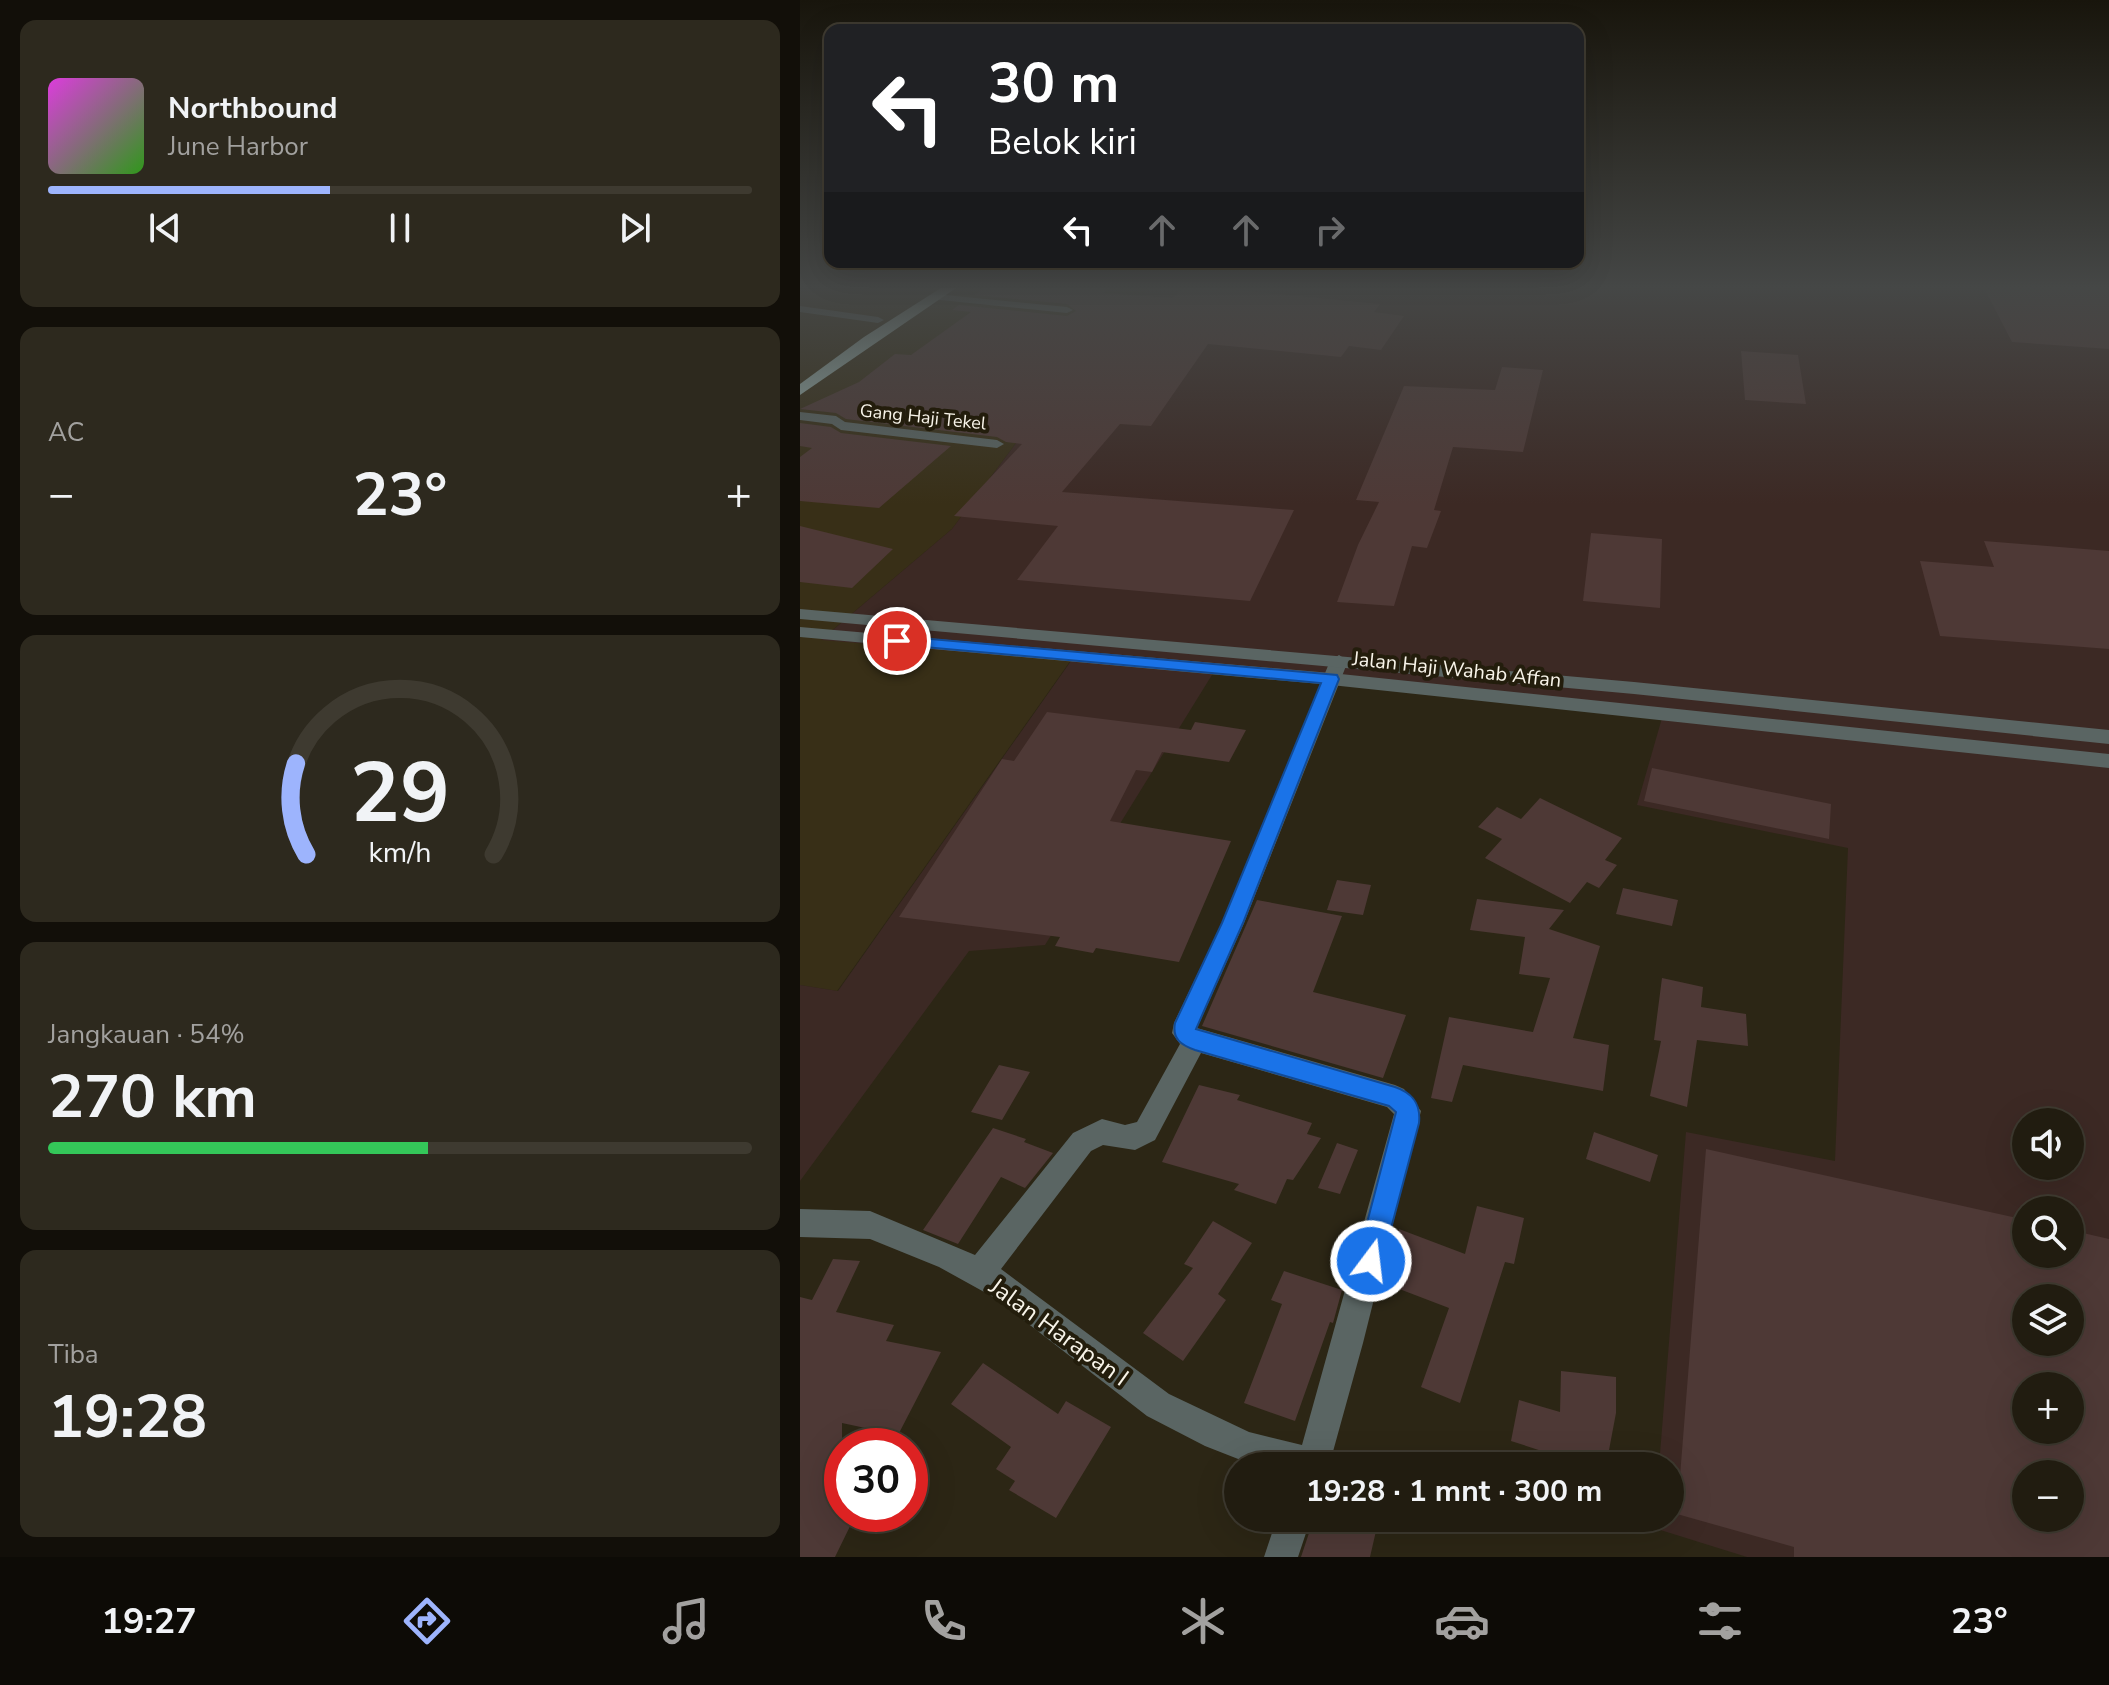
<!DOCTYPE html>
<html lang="id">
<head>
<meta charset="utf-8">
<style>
	:root { --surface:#211c10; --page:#2d291e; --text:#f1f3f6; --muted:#a2a19f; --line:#3e3a30; --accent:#9db4fd }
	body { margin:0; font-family:"Nunito Sans",sans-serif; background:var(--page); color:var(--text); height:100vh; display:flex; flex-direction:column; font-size:30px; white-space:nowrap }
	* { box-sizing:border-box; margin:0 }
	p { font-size:26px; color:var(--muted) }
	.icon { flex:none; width:44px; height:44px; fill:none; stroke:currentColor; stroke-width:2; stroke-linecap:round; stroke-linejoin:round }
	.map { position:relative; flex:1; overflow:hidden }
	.side { display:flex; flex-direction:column; gap:20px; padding:20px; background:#120f09; width:800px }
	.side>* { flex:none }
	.hud { position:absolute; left:24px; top:24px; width:760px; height:244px; border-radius:16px; box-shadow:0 8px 32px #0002,0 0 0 2px var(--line); background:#202124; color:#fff; overflow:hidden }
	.controls { position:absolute; left:1212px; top:1108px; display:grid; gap:16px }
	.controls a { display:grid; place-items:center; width:72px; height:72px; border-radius:50%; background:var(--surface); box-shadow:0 8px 32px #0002,0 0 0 2px var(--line); font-size:40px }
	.speed { position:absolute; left:24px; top:1428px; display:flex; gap:16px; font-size:40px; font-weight:700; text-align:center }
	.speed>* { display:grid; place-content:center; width:104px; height:104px; border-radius:50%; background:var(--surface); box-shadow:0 8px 32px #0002,0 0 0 2px var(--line); line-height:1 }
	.speed .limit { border:12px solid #d22; background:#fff; color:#111 }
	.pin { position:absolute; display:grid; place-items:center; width:68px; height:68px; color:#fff; margin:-34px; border:4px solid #fff; border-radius:50%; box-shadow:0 2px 8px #0007 }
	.me { position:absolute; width:88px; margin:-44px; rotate:15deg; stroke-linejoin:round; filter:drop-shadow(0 0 6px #0008) }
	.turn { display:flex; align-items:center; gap:28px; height:168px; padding:0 32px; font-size:36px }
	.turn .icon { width:104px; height:104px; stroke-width:2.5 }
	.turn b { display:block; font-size:56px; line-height:68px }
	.lanes { display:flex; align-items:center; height:76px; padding:0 32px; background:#0003; justify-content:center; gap:40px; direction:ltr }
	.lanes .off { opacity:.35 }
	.big { font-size:60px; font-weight:700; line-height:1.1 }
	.side .widget { flex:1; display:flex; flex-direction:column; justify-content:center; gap:12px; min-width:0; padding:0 28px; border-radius:16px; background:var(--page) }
	.side .dial { align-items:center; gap:0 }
	.dial svg { height:208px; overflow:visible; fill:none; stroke:var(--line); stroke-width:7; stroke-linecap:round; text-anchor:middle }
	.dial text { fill:var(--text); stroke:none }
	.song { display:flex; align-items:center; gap:24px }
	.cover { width:96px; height:96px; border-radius:12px; background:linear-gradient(135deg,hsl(300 70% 55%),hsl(110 70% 35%)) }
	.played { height:8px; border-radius:4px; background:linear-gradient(90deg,var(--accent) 40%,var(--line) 40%) }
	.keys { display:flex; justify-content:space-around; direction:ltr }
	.heat { display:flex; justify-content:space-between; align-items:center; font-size:44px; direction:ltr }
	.charge { height:12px; border-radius:6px; background:linear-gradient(90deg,#34c759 54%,var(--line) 0) }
	.trip { position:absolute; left:424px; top:1452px; width:460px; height:80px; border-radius:40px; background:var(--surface); box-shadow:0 8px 32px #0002,0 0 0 2px var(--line); font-weight:700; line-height:80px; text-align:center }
	.tabs { display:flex; height:128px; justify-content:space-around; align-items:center; background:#0d0b06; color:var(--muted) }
	.tabs .icon { width:56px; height:56px }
	.tabs .active { color:var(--accent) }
	.tabs b { font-size:36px; color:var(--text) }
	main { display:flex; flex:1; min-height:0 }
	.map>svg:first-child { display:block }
	.built { fill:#382f17 }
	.industrial { fill:#3c2924; fill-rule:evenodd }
	.building { fill:#4e3936; fill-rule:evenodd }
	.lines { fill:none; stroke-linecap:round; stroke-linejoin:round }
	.minor { fill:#5a6563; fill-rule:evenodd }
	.tertiary { fill:#5a6563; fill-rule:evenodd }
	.trunk { fill:#97afaa; fill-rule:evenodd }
	.route { fill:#1a73e8; stroke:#114b97; stroke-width:2 }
	.labels { text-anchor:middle; stroke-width:8; stroke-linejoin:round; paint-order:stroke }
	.far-street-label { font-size:18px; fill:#f8f4e9; stroke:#231d0c }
	.street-label { font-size:20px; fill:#f8f4e9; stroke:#231d0c }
	.near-street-label { font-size:24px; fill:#f8f4e9; stroke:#231d0c }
</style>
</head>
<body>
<main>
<section class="side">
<div class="widget">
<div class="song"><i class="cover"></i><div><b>Northbound</b><p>June Harbor</p></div></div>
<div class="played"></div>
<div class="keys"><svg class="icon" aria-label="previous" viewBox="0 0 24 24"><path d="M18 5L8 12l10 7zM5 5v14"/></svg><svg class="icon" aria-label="pause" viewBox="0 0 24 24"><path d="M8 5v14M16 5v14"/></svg><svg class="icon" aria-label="next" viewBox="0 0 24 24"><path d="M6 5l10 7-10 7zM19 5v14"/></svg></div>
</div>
<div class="widget"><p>AC</p>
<div class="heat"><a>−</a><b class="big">23°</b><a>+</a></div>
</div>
<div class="widget dial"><svg viewBox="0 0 100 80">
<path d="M14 69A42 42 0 1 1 86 69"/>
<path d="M14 69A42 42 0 0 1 10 34" stroke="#9db4fd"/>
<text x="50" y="56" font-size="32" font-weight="700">29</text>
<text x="50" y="72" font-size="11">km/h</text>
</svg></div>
<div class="widget"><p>Jangkauan · 54%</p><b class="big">270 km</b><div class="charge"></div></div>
<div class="widget"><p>Tiba</p><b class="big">19:28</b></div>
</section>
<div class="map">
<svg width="1309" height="1557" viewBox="0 0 1309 1557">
	<rect width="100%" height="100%" fill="#2c2615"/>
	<path class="built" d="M 23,286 L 351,286 L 321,316 L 225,431 L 152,529 L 22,639 L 271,660 L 37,991 L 0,985 L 0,292 L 11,293 Z"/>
	<path class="industrial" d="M 351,286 L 1309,286 L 1309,1557 L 947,1557 L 854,1528 L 855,1518 L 870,1518 L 870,1466 L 859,1466 L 886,1132 L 1035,1161 L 1048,848 L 837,805 L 862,718 L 415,670 L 245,945 L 169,951 L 0,1181 L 0,985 L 38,991 L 271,661 L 21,640 L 152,529 L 225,431 L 321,316 ZM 1226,1122 L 1270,1122 L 1270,1166 L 1226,1166 ZM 1226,1210 L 1270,1210 L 1270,1254 L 1226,1254 ZM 1226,1298 L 1270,1298 L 1270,1342 L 1226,1342 ZM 1226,1386 L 1270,1386 L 1270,1430 L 1226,1430 ZM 1226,1474 L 1270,1474 L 1270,1518 L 1226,1518 Z"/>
	<path class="building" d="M 187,286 L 241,290 L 246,286 L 312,286 L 303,293 L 373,298 L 385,286 L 395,286 L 580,304 L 574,312 L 604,316 L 581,350 L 549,346 L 541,357 L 408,344 L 351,426 L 320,424 L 262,492 L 494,510 L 450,601 L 217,580 L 258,526 L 154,516 L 222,444 L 206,442 L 197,437 L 46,419 L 36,413 L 0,409 L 59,382 L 95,354 L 111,355 L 171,312 L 152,310 L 159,305 L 267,316 L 276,311 L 267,304 L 174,295 Z
		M 1183,286 L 1309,286 L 1309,349 L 1212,342 Z
		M 941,351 L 998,355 L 1006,404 L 945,400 Z
		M 702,367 L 743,370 L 723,452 L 653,447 L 634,510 L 641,511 L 627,548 L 612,546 L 594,606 L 537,602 L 558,545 L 579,502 L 556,500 L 604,386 L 695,390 Z
		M 0,423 L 31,427 L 41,433 L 151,446 L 79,508 L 0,501 L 0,457 L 12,448 L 0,446 Z
		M 0,526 L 93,549 L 52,588 L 0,582 Z
		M 791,533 L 862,539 L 860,608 L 783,601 Z
		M 1184,541 L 1309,551 L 1309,649 L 1140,636 L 1120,561 L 1194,567 Z
		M 247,712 L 391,730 L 395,722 L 446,730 L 429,762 L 362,752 L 352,772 L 336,770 L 310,821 L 431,841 L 379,962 L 296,948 L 293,953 L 255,946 L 260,937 L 99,917 L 202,759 L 214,761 Z
		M 852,768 L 1031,804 L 1029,839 L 844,801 Z
		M 740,798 L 822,838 L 805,860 L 817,865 L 799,888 L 787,882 L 770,903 L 685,858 L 702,839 L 678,827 L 697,807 L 721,819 Z
		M 537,880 L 571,885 L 563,915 L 527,910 Z
		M 823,888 L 878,900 L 872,926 L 816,914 Z
		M 677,899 L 764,910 L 749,929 L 800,946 L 773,1038 L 809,1045 L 803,1091 L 663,1065 L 652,1102 L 631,1098 L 649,1017 L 733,1032 L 750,978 L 719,974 L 725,937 L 670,930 Z
		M 457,900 L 542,916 L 513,992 L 606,1015 L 583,1078 L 402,1026 Z
		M 862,978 L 903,987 L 901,1007 L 946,1014 L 948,1046 L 897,1040 L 887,1107 L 850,1096 L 861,1041 L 854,1040 Z
		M 199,1065 L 230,1072 L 202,1120 L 171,1112 Z
		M 399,1085 L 440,1095 L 437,1100 L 512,1123 L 507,1134 L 521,1138 L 493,1180 L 487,1179 L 476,1204 L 434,1190 L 439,1184 L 362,1162 Z
		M 193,1128 L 226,1139 L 224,1142 L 253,1153 L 225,1188 L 201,1177 L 158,1244 L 123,1230 Z
		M 794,1132 L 858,1155 L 850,1182 L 786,1159 Z
		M 537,1143 L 558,1150 L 540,1194 L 518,1188 Z
		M 906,1149 L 1226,1220 L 1226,1254 L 1270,1254 L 1270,1230 L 1309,1239 L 1309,1557 L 994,1557 L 994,1547 L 877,1514 ZM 1226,1298 L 1270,1298 L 1270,1342 L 1226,1342 ZM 1226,1386 L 1270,1386 L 1270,1430 L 1226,1430 ZM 1226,1474 L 1270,1474 L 1270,1518 L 1226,1518 Z
		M 677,1206 L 724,1218 L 714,1264 L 705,1262 L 660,1403 L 621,1387 L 649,1308 L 581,1282 L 599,1229 L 665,1254 Z
		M 413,1221 L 452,1243 L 418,1294 L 426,1300 L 383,1361 L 343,1333 L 393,1268 L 384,1264 Z
		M 33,1259 L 60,1261 L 36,1312 L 94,1325 L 86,1341 L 141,1352 L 98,1435 L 42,1423 L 42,1514 L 56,1514 L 35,1557 L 0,1557 L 0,1297 L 12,1300 Z
		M 484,1271 L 542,1290 L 533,1323 L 530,1322 L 495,1421 L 444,1403 L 482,1304 L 471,1300 Z
		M 183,1363 L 258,1414 L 266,1401 L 311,1427 L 256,1518 L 209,1490 L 215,1481 L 196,1469 L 211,1447 L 151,1404 Z
		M 761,1371 L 816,1377 L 816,1413 L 806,1466 L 788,1466 L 711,1441 L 719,1400 L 760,1412 Z
		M 514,1518 L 579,1518 L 570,1557 L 501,1557 Z"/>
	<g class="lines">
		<path class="minor" d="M 135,294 L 267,307 L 273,310 L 267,313 L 131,299 L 131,295 Z
			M 0,306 L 78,317 L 84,320 L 78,323 L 0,312 Z
			M 0,412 L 36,416 L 45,422 L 197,440 L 204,444 L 197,448 L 41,430 L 32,424 L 0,420 Z
			M 539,655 L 548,661 L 444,923 L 397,1028 L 595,1085 L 604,1089 L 621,1111 L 563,1343 L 529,1466 L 456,1466 L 405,1446 L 347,1416 L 195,1298 L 139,1267 L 70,1239 L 0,1237 L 0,1209 L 70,1211 L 175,1255 L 273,1133 L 302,1119 L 325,1125 L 337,1122 L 380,1044 L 372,1033 L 374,1023 L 422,923 L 530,661 ZM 401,1053 L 587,1107 L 594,1114 L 502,1445 L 449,1432 L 369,1394 L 201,1269 L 291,1151 L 303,1145 L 335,1150 L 355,1140 Z
			M 477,1518 L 511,1518 L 498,1557 L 464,1557 Z"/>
		<path class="tertiary" d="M 0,609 L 834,682 L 1309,730 L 1309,744 L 834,694 L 0,619 Z
			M 0,627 L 531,673 L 1309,754 L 1309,768 L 531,685 L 0,637 Z"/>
		<path class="trunk" d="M 144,286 L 159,286 L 0,395 L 0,384 L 64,337 Z"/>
	</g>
	<linearGradient id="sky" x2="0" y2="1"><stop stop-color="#18150c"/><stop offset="0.57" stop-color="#454746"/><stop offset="1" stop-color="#454746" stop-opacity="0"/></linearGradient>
	<rect width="1309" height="504" fill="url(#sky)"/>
	<path class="route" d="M 97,636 L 537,675 L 539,679 L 443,923 L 396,1029 L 595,1087 C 613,1093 621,1104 619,1123 L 580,1270 L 571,1274 L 561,1270 L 557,1261 L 596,1112 L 589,1106 L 395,1050 C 381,1045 372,1039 375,1023 L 422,923 L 521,683 L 91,644 L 89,641 Z"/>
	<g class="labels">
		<g class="far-street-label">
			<text transform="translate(123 417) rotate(6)" y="6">Gang Haji Tekel</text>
		</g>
		<g class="street-label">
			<text transform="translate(657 669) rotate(6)" y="7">Jalan Haji Wahab Affan</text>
		</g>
		<g class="near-street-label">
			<text transform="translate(259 1332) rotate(36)" y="8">Jalan Harapan I</text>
		</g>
	</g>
</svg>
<div class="controls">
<a><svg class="icon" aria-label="sound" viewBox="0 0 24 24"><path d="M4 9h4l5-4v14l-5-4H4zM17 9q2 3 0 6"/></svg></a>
<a><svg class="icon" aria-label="search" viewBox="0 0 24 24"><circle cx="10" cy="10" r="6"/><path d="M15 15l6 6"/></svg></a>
<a><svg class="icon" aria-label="layers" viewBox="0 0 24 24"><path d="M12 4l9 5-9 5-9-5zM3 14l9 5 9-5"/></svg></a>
<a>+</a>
<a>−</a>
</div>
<div class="speed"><div class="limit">30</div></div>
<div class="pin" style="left:97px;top:641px;background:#d93025"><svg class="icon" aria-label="arrive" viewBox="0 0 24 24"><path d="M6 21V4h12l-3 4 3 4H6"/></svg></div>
<svg class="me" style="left:571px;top:1261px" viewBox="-20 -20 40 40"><circle r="17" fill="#1a73e8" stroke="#fff" stroke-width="3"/><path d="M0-11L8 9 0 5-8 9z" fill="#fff"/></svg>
<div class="trip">19:28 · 1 mnt · 300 m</div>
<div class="hud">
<div class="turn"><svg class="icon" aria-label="left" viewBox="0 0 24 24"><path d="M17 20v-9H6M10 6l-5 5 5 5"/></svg><div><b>30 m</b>Belok kiri</div></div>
<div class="lanes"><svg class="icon" aria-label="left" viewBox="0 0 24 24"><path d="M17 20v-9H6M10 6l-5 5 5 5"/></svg><svg class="icon off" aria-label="ahead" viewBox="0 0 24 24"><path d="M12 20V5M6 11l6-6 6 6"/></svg><svg class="icon off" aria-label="ahead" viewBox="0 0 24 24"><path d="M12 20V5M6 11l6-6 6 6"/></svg><svg class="icon off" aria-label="right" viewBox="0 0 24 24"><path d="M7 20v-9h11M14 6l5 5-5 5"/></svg></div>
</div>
</div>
</main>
<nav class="tabs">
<b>19:27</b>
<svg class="icon active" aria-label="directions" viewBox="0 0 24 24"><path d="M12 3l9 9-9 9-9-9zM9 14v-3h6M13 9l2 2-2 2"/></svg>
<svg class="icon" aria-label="music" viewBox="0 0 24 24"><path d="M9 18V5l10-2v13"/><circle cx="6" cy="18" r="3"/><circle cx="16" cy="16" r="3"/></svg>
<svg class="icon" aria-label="phone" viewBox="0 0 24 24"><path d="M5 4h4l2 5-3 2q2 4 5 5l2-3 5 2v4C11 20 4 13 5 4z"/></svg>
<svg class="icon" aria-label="climate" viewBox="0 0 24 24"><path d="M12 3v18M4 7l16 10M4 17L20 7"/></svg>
<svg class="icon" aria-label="car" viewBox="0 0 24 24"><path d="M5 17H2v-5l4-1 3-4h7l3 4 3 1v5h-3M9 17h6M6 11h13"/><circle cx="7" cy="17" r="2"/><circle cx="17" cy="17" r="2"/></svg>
<svg class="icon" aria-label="filters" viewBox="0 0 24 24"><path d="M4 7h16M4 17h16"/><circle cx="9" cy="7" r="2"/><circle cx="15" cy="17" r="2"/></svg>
<b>23°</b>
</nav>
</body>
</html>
